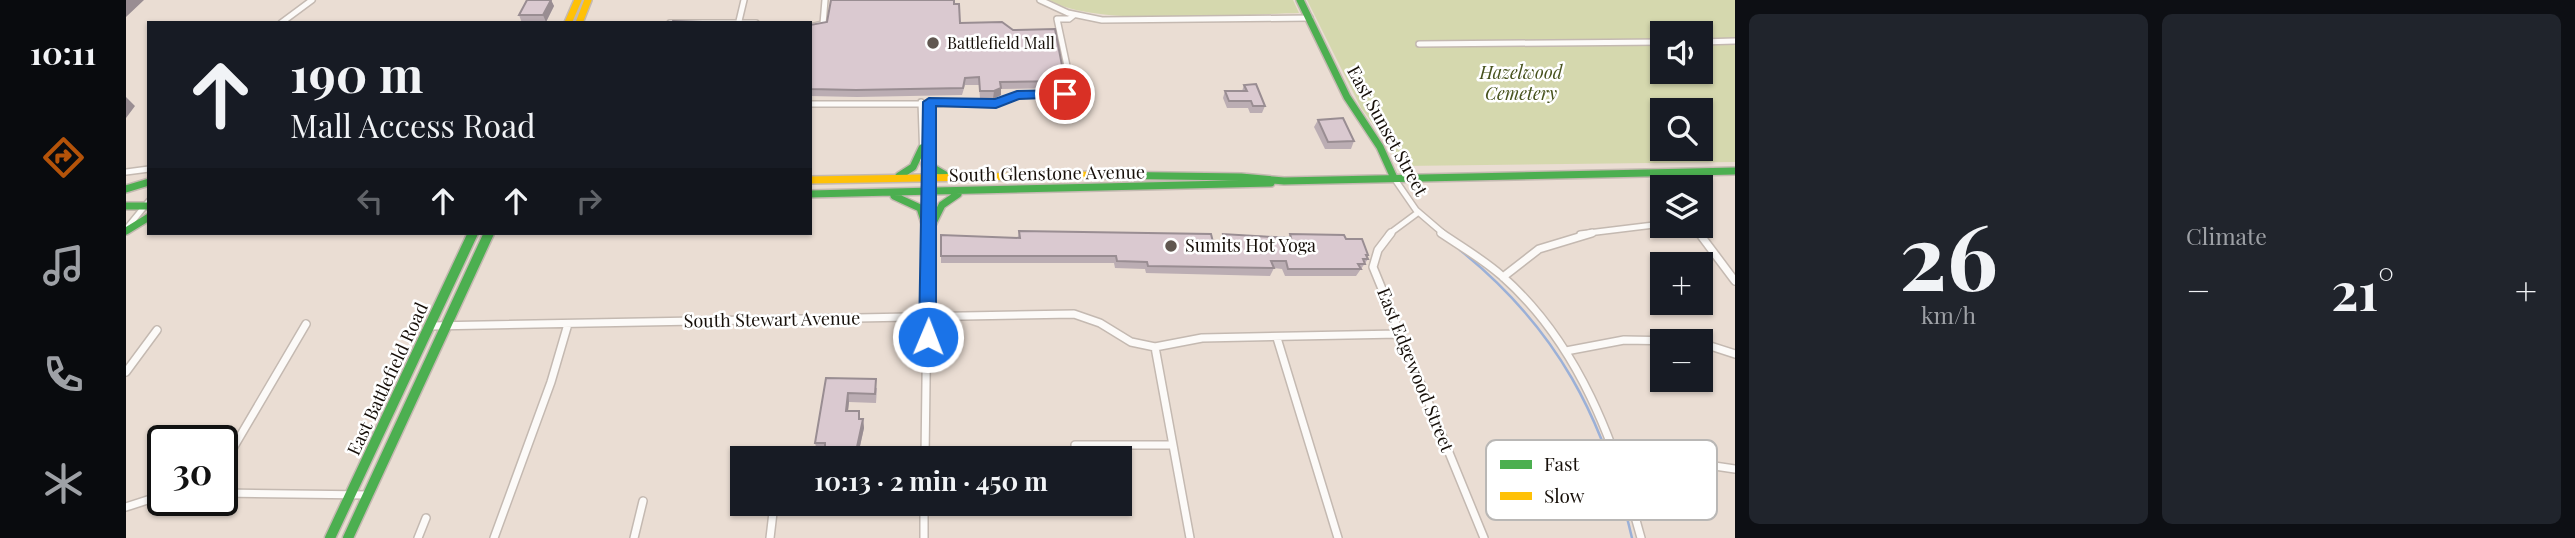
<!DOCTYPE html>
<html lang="en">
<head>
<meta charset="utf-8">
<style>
	:root { --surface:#171b24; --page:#20242c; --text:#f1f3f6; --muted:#9ea1a6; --accent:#b45309 }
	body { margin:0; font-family:"Playfair Display",serif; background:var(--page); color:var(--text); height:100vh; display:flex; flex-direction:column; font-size:26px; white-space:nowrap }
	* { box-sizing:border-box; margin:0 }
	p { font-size:23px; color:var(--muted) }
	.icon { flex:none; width:38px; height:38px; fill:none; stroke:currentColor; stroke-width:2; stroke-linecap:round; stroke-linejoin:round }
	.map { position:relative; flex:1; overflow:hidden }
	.details { display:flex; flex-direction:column; gap:14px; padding:14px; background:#0d0f14; width:840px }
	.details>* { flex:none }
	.top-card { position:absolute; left:21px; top:21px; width:665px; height:214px; border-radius:0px; box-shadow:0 2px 5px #0004; background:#171b24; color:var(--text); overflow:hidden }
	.buttons { position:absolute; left:1524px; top:21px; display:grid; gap:14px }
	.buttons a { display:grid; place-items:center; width:63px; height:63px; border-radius:0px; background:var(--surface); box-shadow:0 2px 5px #0004; font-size:35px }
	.speed { position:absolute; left:21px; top:425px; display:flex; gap:14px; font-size:35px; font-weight:700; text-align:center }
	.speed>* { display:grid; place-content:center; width:91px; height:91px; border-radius:50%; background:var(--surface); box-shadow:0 2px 5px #0004; line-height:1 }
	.speed .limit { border:4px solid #111; border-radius:10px; background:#fff; color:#111 }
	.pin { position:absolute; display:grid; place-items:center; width:60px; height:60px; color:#fff; margin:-30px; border:4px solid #fff; border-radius:50%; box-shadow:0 2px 7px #0007 }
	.me { position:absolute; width:77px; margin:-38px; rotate:1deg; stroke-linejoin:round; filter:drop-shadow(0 0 5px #0008) }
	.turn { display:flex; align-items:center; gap:24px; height:147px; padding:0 28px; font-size:32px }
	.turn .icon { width:91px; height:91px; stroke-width:2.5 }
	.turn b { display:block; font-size:49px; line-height:60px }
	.lanes { display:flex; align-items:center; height:66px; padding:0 28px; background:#0003; justify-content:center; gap:35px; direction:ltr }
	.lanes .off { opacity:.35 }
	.big { font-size:52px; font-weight:700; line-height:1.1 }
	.details .card { flex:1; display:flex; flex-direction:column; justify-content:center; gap:10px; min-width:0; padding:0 24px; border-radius:10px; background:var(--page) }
	.details .dial { align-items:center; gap:0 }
	.dial b { font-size:91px; line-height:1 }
	.heat { display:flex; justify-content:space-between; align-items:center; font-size:38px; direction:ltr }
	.details .tiles { flex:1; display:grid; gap:14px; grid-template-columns:repeat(2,1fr) }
	.trip { position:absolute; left:604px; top:446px; width:402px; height:70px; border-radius:0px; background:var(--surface); box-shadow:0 2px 5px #0004; font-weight:700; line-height:70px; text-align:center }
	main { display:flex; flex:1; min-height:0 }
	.dock { display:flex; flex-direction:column; width:126px; justify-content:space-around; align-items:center; background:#090b0e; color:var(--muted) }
	.dock .icon { width:49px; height:49px }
	.dock .current { color:var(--accent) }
	.dock b { font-size:32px; color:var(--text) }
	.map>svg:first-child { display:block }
	.green { fill:#d5d8ae; fill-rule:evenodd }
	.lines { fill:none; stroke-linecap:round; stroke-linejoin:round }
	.stream { stroke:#9bb0d7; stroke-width:2.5 }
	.street-far1-casing { stroke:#c4b9b1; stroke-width:8 }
	.street-casing { stroke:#c4b9b1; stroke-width:10 }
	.fast-far1-casing { stroke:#c4b9b1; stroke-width:10 }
	.fast-casing { stroke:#c4b9b1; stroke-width:13 }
	.slow-casing { stroke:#c4b9b1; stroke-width:10 }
	.street-far1 { stroke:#fcfaf8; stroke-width:5 }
	.street { stroke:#fcfaf8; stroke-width:7 }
	.fast-far1 { stroke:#4caf50; stroke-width:7 }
	.fast { stroke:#4caf50; stroke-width:10 }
	.slow { stroke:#ffc107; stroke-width:7 }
	.wall { fill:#bbadb3 }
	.shaded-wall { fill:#998d92 }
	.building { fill:#dac9d0; stroke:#998d92; stroke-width:2 }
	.route { fill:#1a73e8; stroke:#114b97; stroke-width:2 }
	.poi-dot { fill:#605750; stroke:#fff; stroke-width:2.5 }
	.labels { text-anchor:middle; stroke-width:5; stroke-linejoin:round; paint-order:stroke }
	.far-poi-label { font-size:16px; fill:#160f09; stroke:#fff; text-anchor:start }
	.park-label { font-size:18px; font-style:italic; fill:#47521d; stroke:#fff }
	.street-label { font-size:18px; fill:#160f09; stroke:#fff }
	.poi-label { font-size:18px; fill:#160f09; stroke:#fff; text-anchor:start }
	.key { fill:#fff; stroke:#b9b7b5; stroke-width:2 }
	.key-label { font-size:19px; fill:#160f09 }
</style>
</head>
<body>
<main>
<nav class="dock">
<b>10:11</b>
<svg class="icon current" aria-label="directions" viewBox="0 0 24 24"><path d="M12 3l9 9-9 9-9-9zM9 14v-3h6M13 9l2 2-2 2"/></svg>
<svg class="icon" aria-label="music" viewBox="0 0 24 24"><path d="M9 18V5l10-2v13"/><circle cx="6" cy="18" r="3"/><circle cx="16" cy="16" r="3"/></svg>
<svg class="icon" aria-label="phone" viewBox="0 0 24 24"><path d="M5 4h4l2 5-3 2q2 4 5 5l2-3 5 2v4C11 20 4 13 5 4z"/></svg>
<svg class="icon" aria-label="climate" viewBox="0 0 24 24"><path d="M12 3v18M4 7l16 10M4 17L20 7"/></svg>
</nav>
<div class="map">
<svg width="1609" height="538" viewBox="0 0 1609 538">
	<rect width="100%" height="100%" fill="#eaddd3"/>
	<path class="green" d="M 923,0 L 1167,0 L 1173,13 C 1113,14 971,28 923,0 Z
		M 1181,0 L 1609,0 L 1609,162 L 1276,166 L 1271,164 L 1259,140 L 1235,108 ZM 1536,33 L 1575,33 L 1575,72 L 1536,72 ZM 1536,110 L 1575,110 L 1575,149 L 1536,149 Z"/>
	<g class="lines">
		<path class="stream" d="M 1334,250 C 1431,328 1478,418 1506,538"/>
		<defs>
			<path id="street-far1" d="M 914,0 L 942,13 L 976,20 L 1184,18
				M 613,21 L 618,0
				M 155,23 L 186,0
				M 544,23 L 630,23
				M 684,27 L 697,24 L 699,0
				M 1575,42 L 1609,41
				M 1293,44 L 1536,42
				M 795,102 L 797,160 L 801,176
				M 684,104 L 868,104 L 891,95 L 947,94 L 931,19 L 943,19 L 948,15
				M 0,172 L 23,169
				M 1526,173 L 1538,187
				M 1268,178 L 1290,210 L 1318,234
				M 1568,226 L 1574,234
				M 1,228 L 23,201
				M 802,234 L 803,102
				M 1263,234 L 1290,214
				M 1454,234 L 1536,224"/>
			<path id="street" d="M 1265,233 L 1252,250 L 1247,267 L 1358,538
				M 1315,233 C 1336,247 1358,260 1376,276 C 1453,344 1489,443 1515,538
				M 1573,233 L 1609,281
				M 1377,277 L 1413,249 L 1466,233
				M 305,326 L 948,314 L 974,323 L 1005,342 L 1029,347 L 1076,338 L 1273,334
				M 1151,338 L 1212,538
				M 1575,343 L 1609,354
				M 1029,347 L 1064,538
				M 1440,351 L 1498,340 L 1553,341
				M 0,372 L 31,330
				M 1485,444 L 1555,461 L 1609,469
				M 949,445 L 1045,445
				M 799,458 L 802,233
				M 96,467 L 180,324
				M 96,493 L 243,495
				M 798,504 L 798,538
				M 0,507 L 37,495
				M 292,538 L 300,518
				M 368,538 L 425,382 L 442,324
				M 508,538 L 517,501
				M 644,538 L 648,504"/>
			<path id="fast-far1" d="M 1174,0 L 1221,97 L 1254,147 L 1268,178
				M 804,166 L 821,176
				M 970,175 L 1115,177 L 1158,181 L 1609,171
				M 773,176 L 787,167 L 796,148
				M 0,189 L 23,182
				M 684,194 L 1145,183
				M 768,196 L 794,208 L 802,233
				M 0,206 L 23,206
				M 0,231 L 23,217
				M 802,233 L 816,205 L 832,194"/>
			<path id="fast" d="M 204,538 L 347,233
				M 222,538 L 363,233"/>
			<path id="slow" d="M 442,23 L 452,0
				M 453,23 L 462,0
				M 684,180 L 970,175"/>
		</defs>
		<use href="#street-far1" class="street-far1-casing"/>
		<use href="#street" class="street-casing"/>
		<use href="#fast-far1" class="fast-far1-casing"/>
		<use href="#fast" class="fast-casing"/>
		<use href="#slow" class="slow-casing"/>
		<use href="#street-far1" class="street-far1"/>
		<use href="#street" class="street"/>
		<use href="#fast-far1" class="fast-far1"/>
		<use href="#fast" class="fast"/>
		<use href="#slow" class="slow"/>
	</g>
	<path class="wall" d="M 401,0 L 425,0 L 428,6 L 420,22 L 396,23 L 393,15 Z
		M 828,4 L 834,23 L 939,81 L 938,88 L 875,89 L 875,95 L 867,99 L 854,99 L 853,85 L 839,85 L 836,95 L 731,97 L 684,96 L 684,25 Z
		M 1118,85 L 1139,106 L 1136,113 L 1124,113 L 1122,108 L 1101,108 L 1097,98 L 1099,91 L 1116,91 Z
		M 1192,120 L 1228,141 L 1225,149 L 1199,149 L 1188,127 Z
		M 893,231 L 1094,243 L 1097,234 L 1163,237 L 1164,234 L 1220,239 L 1242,255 L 1241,257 L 1242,259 L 1230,276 L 1159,276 L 1156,269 L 1148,268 L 1144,276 L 1020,273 L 1019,269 L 989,268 L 988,263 L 815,263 L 815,235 L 892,238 Z
		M 700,378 L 751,388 L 750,403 L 723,402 L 722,411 L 734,419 L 737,419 L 738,428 L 732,455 L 711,455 L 710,458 L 700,458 L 699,451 L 691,451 L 689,443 Z"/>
	<path class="shaded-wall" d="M 0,0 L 18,0 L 0,17 Z
		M 425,0 L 428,6 L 420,22 L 417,15 Z
		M 875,88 L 875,95 L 867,99 L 868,91 Z
		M 0,97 L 9,106 L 0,118 Z
		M 722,393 L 723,402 L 721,419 L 720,411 Z
		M 737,419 L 738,428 L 732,455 L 731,447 Z"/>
	<path class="building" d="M 401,0 L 425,0 L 417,15 L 393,15 Z
		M 705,0 L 828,0 L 828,4 L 833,4 L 834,23 L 876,22 L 887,30 L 929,29 L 939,81 L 874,82 L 875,88 L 868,91 L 854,91 L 853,77 L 839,78 L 837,88 L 730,90 L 684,89 L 684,25 L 701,22 Z
		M 547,21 L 606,23 L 546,23 Z
		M 1130,84 L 1139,106 L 1127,106 L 1125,101 L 1103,101 L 1099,91 L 1121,91 L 1118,85 Z
		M 1217,118 L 1228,141 L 1202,142 L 1192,120 Z
		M 893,231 L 1085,234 L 1087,242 L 1099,243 L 1097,234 L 1165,238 L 1164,234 L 1218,235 L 1220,239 L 1236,239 L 1242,255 L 1240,255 L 1242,259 L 1237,259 L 1239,264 L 1232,264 L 1235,269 L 1162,269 L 1160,261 L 1145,261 L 1148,268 L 1022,266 L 1021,262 L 991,261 L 990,256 L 815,256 L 815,235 L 894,238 Z
		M 700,378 L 750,379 L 749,394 L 722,393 L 720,411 L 733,411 L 733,419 L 737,419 L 731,447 L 709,447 L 709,451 L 699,450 L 699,443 L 689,443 Z"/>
	<path class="route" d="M 939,90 L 946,94 L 944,97 L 893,99 L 870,108 L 810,106 L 810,337 L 808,342 L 796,342 L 793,337 L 797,102 L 803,98 L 869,99 L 891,91 Z"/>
	<g class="poi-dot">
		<circle cx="807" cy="43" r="7"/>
		<circle cx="1045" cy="246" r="7"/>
	</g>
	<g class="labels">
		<g class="far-poi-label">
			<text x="821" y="49">Battlefield Mall</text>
		</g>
		<g class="park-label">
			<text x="1395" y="79">Hazelwood<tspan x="1395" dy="21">Cemetery</tspan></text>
		</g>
		<g class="street-label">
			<text transform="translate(1261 131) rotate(61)" y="6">East Sunset Street</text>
			<text transform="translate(921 174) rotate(-1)" y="6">South Glenstone Avenue</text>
			<text transform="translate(646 320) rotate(-1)" y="6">South Stewart Avenue</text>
			<text transform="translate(1289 370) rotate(68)" y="6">East Edgewood Street</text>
			<text transform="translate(262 379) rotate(-65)" y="6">East Battlefield Road</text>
		</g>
		<g class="poi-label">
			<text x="1059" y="252">Sumits Hot Yoga</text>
		</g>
	</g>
	<rect x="1360" y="440" width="231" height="80" rx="10" class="key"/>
	<rect x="1374" y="460" width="32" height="9" fill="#4caf50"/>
	<rect x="1374" y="492" width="32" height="8" fill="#ffc107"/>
	<g class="key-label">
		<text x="1418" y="471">Fast</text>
		<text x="1418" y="503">Slow</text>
	</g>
</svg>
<div class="buttons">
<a><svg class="icon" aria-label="sound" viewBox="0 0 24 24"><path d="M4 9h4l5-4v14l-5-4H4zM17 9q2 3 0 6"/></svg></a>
<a><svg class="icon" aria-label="search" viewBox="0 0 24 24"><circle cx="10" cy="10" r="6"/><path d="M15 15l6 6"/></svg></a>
<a><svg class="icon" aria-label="layers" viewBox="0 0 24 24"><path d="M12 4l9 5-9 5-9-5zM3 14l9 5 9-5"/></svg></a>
<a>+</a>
<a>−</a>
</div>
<div class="speed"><div class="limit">30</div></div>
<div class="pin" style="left:939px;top:94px;background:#d93025"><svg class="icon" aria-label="arrive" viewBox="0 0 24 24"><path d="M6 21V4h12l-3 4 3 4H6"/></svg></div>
<svg class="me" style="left:802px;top:337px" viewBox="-20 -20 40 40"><circle r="17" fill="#1a73e8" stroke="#fff" stroke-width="3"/><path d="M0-11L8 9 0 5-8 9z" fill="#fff"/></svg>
<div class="trip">10:13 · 2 min · 450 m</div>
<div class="top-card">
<div class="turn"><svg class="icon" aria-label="ahead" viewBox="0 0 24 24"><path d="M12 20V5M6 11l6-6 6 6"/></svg><div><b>190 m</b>Mall Access Road</div></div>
<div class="lanes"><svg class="icon off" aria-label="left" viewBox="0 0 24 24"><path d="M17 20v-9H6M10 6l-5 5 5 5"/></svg><svg class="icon" aria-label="ahead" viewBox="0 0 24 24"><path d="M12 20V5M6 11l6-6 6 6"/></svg><svg class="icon" aria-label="ahead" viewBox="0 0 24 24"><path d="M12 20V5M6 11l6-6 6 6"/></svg><svg class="icon off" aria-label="right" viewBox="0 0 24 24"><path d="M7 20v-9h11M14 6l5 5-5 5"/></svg></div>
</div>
</div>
<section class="details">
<div class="tiles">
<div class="card dial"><b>26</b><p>km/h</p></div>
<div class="card"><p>Climate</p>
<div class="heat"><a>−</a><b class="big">21°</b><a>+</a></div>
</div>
</div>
</section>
</main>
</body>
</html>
